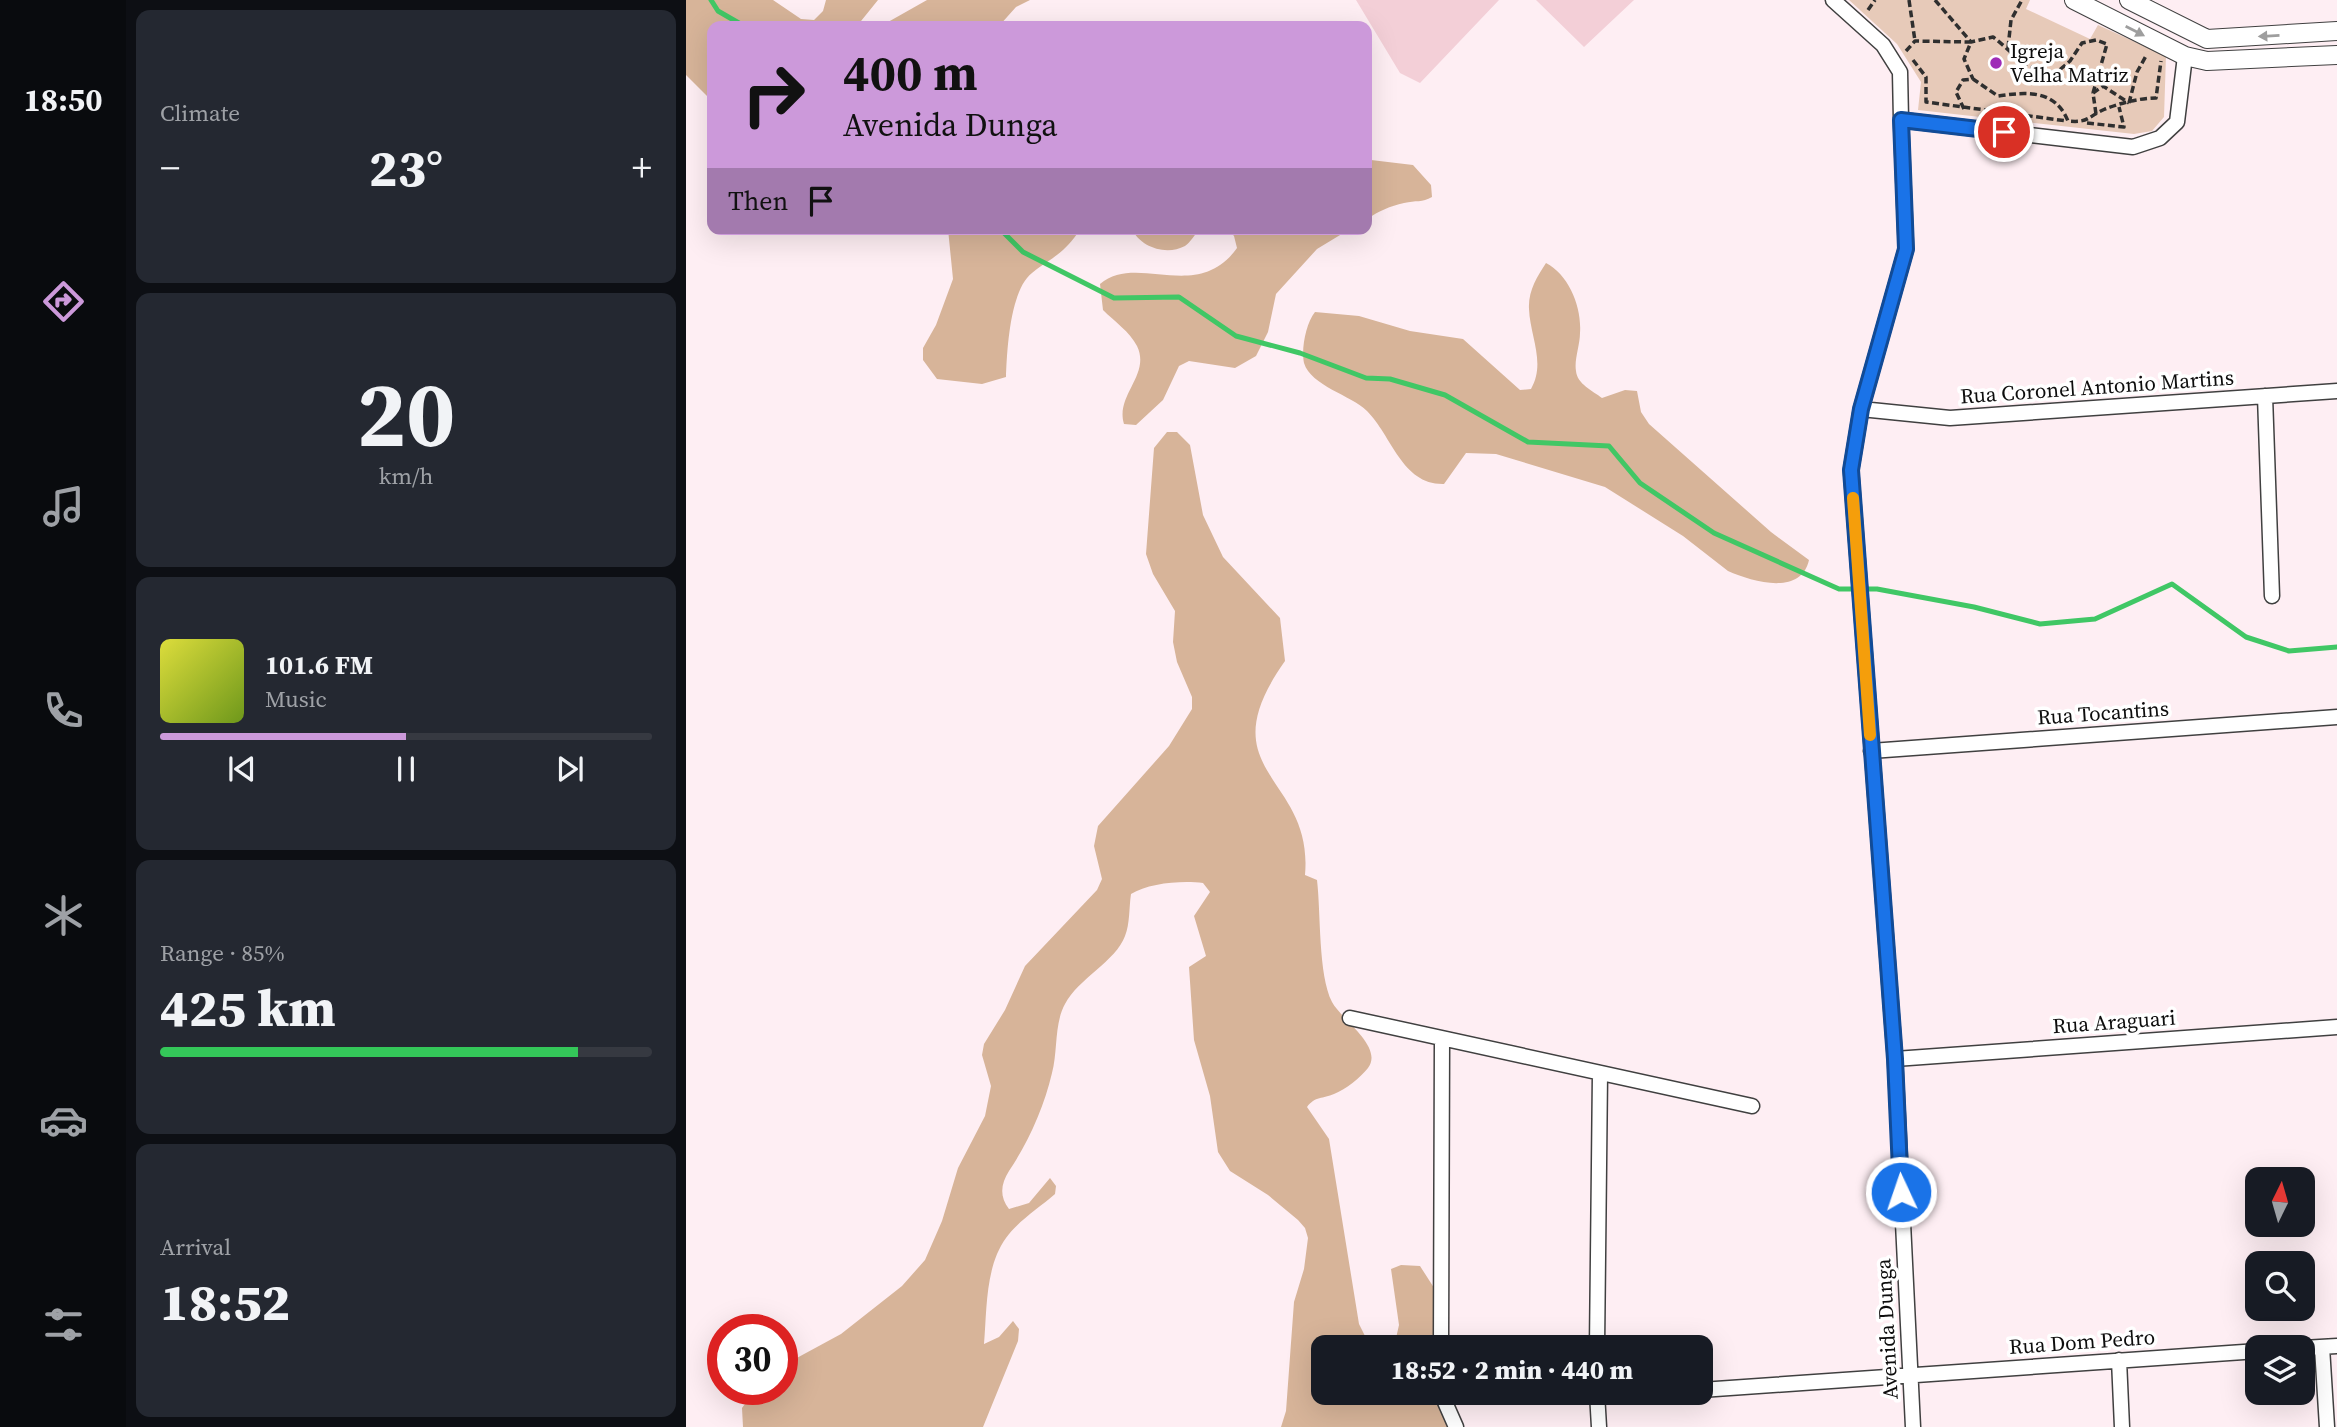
<!DOCTYPE html>
<html lang="en">
<head>
<meta charset="utf-8">
<style>
	:root { --surface:#171b24; --page:#242831; --text:#f1f3f6; --muted:#9ea1a6; --line:#363941; --accent:#cc99da }
	body { margin:0; font-family:"Source Serif 4",serif; background:var(--page); color:var(--text); height:100vh; display:flex; flex-direction:column; font-size:26px; white-space:nowrap }
	* { box-sizing:border-box; margin:0 }
	p { font-size:23px; color:var(--muted) }
	.icon { flex:none; width:38px; height:38px; fill:none; stroke:currentColor; stroke-width:2; stroke-linecap:round; stroke-linejoin:round }
	.map { position:relative; flex:1; overflow:hidden }
	.sheet { display:flex; flex-direction:column; gap:10px; padding:10px; background:#0d0f14; width:560px }
	.sheet>* { flex:none }
	.banner { position:absolute; left:21px; top:21px; width:665px; height:214px; border-radius:14px; box-shadow:0 7px 28px #0002; background:#cc99da; color:#111; overflow:hidden }
	.needle { width:46px; rotate:5deg }
	.controls { position:absolute; left:1559px; top:1167px; display:grid; gap:14px }
	.controls a { display:grid; place-items:center; width:70px; height:70px; border-radius:14px; background:var(--surface); box-shadow:0 7px 28px #0002; font-size:35px }
	.speed { position:absolute; left:21px; top:1314px; display:flex; gap:14px; font-size:35px; font-weight:700; text-align:center }
	.speed>* { display:grid; place-content:center; width:91px; height:91px; border-radius:50%; background:var(--surface); box-shadow:0 7px 28px #0002; line-height:1 }
	.speed .limit { border:10px solid #d22; background:#fff; color:#111 }
	.pin { position:absolute; display:grid; place-items:center; width:60px; height:60px; color:#fff; margin:-30px; border:4px solid #fff; border-radius:50%; box-shadow:0 2px 7px #0007 }
	.me { position:absolute; width:77px; margin:-38px; rotate:357deg; stroke-linejoin:round; filter:drop-shadow(0 0 5px #0008) }
	.turn { display:flex; align-items:center; gap:24px; height:147px; padding:0 21px; font-size:32px }
	.turn .icon { width:91px; height:91px; stroke-width:2.5 }
	.turn b { display:block; font-size:49px; line-height:60px }
	.then { display:flex; align-items:center; height:66px; padding:0 21px; background:#0003; gap:14px; font-size:26px }
	.big { font-size:52px; font-weight:800; line-height:1.1 }
	.sheet .tile { flex:1; display:flex; flex-direction:column; justify-content:center; gap:10px; min-width:0; padding:0 24px; border-radius:14px; background:var(--page) }
	.sheet .dial { align-items:center; gap:0 }
	.dial b { font-size:91px; line-height:1 }
	.song { display:flex; align-items:center; gap:21px }
	.cover { width:84px; height:84px; border-radius:10px; background:linear-gradient(135deg,hsl(60 70% 55%),hsl(80 70% 35%)) }
	.played { height:7px; border-radius:4px; background:linear-gradient(90deg,var(--accent) 50%,var(--line) 50%) }
	.keys { display:flex; justify-content:space-around; direction:ltr }
	.heat { display:flex; justify-content:space-between; align-items:center; font-size:38px; direction:ltr }
	.charge { height:10px; border-radius:5px; background:linear-gradient(90deg,#34c759 85%,var(--line) 0) }
	.trip { position:absolute; left:625px; top:1335px; width:402px; height:70px; border-radius:14px; background:var(--surface); box-shadow:0 7px 28px #0002; font-weight:800; line-height:70px; text-align:center }
	main { display:flex; flex:1; min-height:0 }
	.menu { display:flex; flex-direction:column; width:126px; justify-content:space-around; align-items:center; background:#090b0e; color:var(--muted) }
	.menu .icon { width:49px; height:49px }
	.menu .on { color:var(--accent) }
	.menu b { font-size:32px; color:var(--text) }
	.map>svg:first-child { display:block }
	.farmland { fill:#f3cfd7 }
	.green { fill:#e7cab9 }
	.forest { fill:#d7b499 }
	.lines { fill:none; stroke-linecap:round; stroke-linejoin:round }
	.stream { stroke:#40c765; stroke-width:5 }
	.minor-casing { stroke:#404040; stroke-width:17 }
	.tertiary-casing { stroke:#404040; stroke-width:20 }
	.path { stroke:#2f2f2f; stroke-width:3.5; stroke-dasharray:7 3.5; stroke-linecap:butt }
	.minor { stroke:#fff; stroke-width:14 }
	.tertiary { stroke:#fff; stroke-width:18 }
	.oneway { fill:#9e9e9e }
	.route-casing { stroke:#114b97; stroke-width:18 }
	.route { stroke:#1a73e8; stroke-width:12 }
	.slow { stroke:#f59e0b; stroke-width:12 }
	.poi-dot { fill:#9f2cb7; stroke:#fff; stroke-width:2.5 }
	.labels { text-anchor:middle; stroke-width:7; stroke-linejoin:round; paint-order:stroke }
	.poi-label { font-size:21px; fill:#0d0d0d; stroke:#fff; text-anchor:start }
	.street-label { font-size:21px; fill:#0d0d0d; stroke:#fff }
</style>
</head>
<body>
<main>
<nav class="menu">
<b>18:50</b>
<svg class="icon on" aria-label="directions" viewBox="0 0 24 24"><path d="M12 3l9 9-9 9-9-9zM9 14v-3h6M13 9l2 2-2 2"/></svg>
<svg class="icon" aria-label="music" viewBox="0 0 24 24"><path d="M9 18V5l10-2v13"/><circle cx="6" cy="18" r="3"/><circle cx="16" cy="16" r="3"/></svg>
<svg class="icon" aria-label="phone" viewBox="0 0 24 24"><path d="M5 4h4l2 5-3 2q2 4 5 5l2-3 5 2v4C11 20 4 13 5 4z"/></svg>
<svg class="icon" aria-label="climate" viewBox="0 0 24 24"><path d="M12 3v18M4 7l16 10M4 17L20 7"/></svg>
<svg class="icon" aria-label="car" viewBox="0 0 24 24"><path d="M5 17H2v-5l4-1 3-4h7l3 4 3 1v5h-3M9 17h6M6 11h13"/><circle cx="7" cy="17" r="2"/><circle cx="17" cy="17" r="2"/></svg>
<svg class="icon" aria-label="filters" viewBox="0 0 24 24"><path d="M4 7h16M4 17h16"/><circle cx="9" cy="7" r="2"/><circle cx="15" cy="17" r="2"/></svg>
</nav>
<section class="sheet">
<div class="tile"><p>Climate</p>
<div class="heat"><a>−</a><b class="big">23°</b><a>+</a></div>
</div>
<div class="tile dial"><b>20</b><p>km/h</p></div>
<div class="tile">
<div class="song"><i class="cover"></i><div><b>101.6 FM</b><p>Music</p></div></div>
<div class="played"></div>
<div class="keys"><svg class="icon" aria-label="previous" viewBox="0 0 24 24"><path d="M18 5L8 12l10 7zM5 5v14"/></svg><svg class="icon" aria-label="pause" viewBox="0 0 24 24"><path d="M8 5v14M16 5v14"/></svg><svg class="icon" aria-label="next" viewBox="0 0 24 24"><path d="M6 5l10 7-10 7zM19 5v14"/></svg></div>
</div>
<div class="tile"><p>Range · 85%</p><b class="big">425 km</b><div class="charge"></div></div>
<div class="tile"><p>Arrival</p><b class="big">18:52</b></div>
</section>
<div class="map">
<svg width="1651" height="1427" viewBox="0 0 1651 1427">
	<rect width="100%" height="100%" fill="#feeef3"/>
	<path class="farmland" d="M 670,0 L 813,0 L 734,83 L 714,73 Z
		M 850,0 L 948,0 L 898,47 Z"/>
	<path class="green" d="M 1163,0 L 1344,0 L 1340,9 L 1404,39 L 1412,25 L 1480,56 L 1478,117 L 1466,131 L 1448,134 L 1232,110 L 1235,82 L 1211,44 Z"/>
	<path class="forest" d="M 0,0 L 87,0 L 115,19 L 128,20 L 137,11 L 140,0 L 192,0 L 171,26 L 26,26 L 26,101 L 0,75 Z
		M 241,0 L 344,0 L 330,7 L 313,26 L 195,26 Z
		M 685,160 L 727,165 L 745,185 L 746,197 C 736,203 730,200 718,203 C 704,206 693,211 681,219 L 681,162 Z
		M 262,229 L 391,229 L 391,234 C 375,256 366,257 346,273 C 324,290 321,350 320,377 L 296,384 L 251,379 L 237,360 L 237,348 L 250,325 L 267,279 Z
		M 446,229 L 514,229 C 509,234 504,243 499,246 C 480,256 454,247 446,229 Z
		M 542,229 L 664,229 L 631,249 L 590,294 L 582,332 L 570,356 L 549,368 L 503,361 L 493,366 L 477,400 L 450,425 L 438,424 C 429,395 465,375 451,346 C 444,332 428,321 417,310 L 414,284 C 451,252 511,304 551,248 L 548,236 Z
		M 860,263 C 883,275 896,307 894,333 C 894,345 888,360 890,371 C 891,384 907,391 916,398 L 939,390 L 951,391 L 955,412 L 963,424 L 1085,532 L 1123,560 C 1115,596 1067,582 1042,571 L 997,536 L 919,487 L 810,454 L 780,453 L 758,484 C 716,485 706,436 681,411 C 665,395 625,386 618,363 C 615,349 620,323 629,312 L 673,316 L 724,331 L 777,339 L 834,390 L 845,389 C 860,363 844,336 843,309 C 842,291 851,277 860,263 Z
		M 481,432 L 491,432 L 504,445 L 517,515 L 537,557 L 594,618 L 599,661 C 519,774 628,774 619,875 L 631,880 C 635,914 632,974 646,1002 C 655,1019 698,1047 682,1068 C 675,1077 659,1090 648,1094 C 637,1099 629,1096 621,1107 L 643,1139 L 673,1324 L 682,1342 L 688,1347 L 637,1348 L 637,1393 L 751,1393 L 762,1427 L 595,1427 L 600,1411 L 608,1302 L 618,1269 L 622,1238 L 619,1228 L 612,1220 L 582,1195 L 544,1171 L 532,1152 L 524,1096 L 508,1040 L 503,967 L 520,956 L 508,916 L 524,892 L 517,883 C 497,880 462,883 445,894 C 443,907 444,924 439,936 C 430,961 392,979 379,1004 C 368,1024 372,1051 366,1073 C 358,1107 343,1141 323,1171 C 315,1184 313,1196 323,1209 L 343,1203 L 364,1178 L 370,1186 L 369,1194 C 353,1208 332,1221 320,1238 C 299,1267 301,1310 298,1344 L 313,1337 L 327,1321 L 333,1329 L 332,1341 L 297,1427 L 57,1427 L 56,1408 L 69,1390 L 96,1390 L 96,1366 L 155,1334 L 216,1286 L 239,1260 L 256,1221 L 272,1168 L 299,1116 L 305,1086 L 296,1055 L 298,1044 L 319,1010 L 339,966 L 411,890 L 416,879 L 408,846 L 412,826 L 483,746 L 506,709 L 506,697 L 491,662 L 487,642 L 489,611 L 467,574 L 460,554 L 468,448 Z
		M 715,1265 L 734,1266 L 752,1294 L 754,1347 L 708,1347 L 713,1325 L 705,1269 Z"/>
	<g class="lines">
		<path class="stream" d="M 25,0 L 32,11 L 58,26
			M 314,229 L 337,252 L 428,298 L 493,297 L 550,336 L 614,353 L 680,378 L 704,379 L 759,395 L 842,442 L 923,446 L 954,483 L 1028,533 L 1153,589 L 1191,589 L 1288,607 L 1354,624 L 1409,619 L 1486,584 L 1560,637 L 1603,651 L 1651,647"/>
		<defs>
			<path id="minor" d="M 1147,0 L 1197,45 L 1214,72 L 1215,120
				M 1579,396 L 1586,596
				M 1175,409 L 1264,418 L 1651,391
				M 1185,751 L 1651,717
				M 664,1018 L 1066,1106
				M 1209,1059 L 1651,1027
				M 1636,1347 L 1641,1427
				M 755,1348 L 756,1039
				M 911,1348 L 914,1073
				M 1617,1348 L 1651,1346
				M 1433,1360 L 1436,1427
				M 1015,1390 L 1572,1351
				M 755,1393 L 770,1427
				M 911,1393 L 913,1427
				M 911,1397 L 973,1393
				M 1227,1427 L 1209,1059 L 1165,470 L 1175,409 L 1220,249 L 1215,120 L 1447,147 L 1474,138 L 1491,122 L 1499,56"/>
			<path id="tertiary" d="M 1388,0 L 1499,56 L 1521,61 L 1651,55
				M 1443,0 L 1521,39 L 1651,31"/>
		</defs>
		<use href="#minor" class="minor-casing"/>
		<use href="#tertiary" class="tertiary-casing"/>
		<path class="path" d="M 1223,0 L 1229,41
			M 1249,0 L 1285,42 L 1307,37 C 1333,57 1335,69 1370,73 L 1384,61 L 1396,43 L 1410,40 L 1421,44 L 1407,93
			M 1182,10 L 1189,0
			M 1322,48 L 1325,20 L 1336,0
			M 1220,51 L 1229,41 L 1285,42 L 1278,59 L 1287,79
			M 1227,60 L 1240,77 L 1240,102 L 1381,121
			M 1443,103 L 1451,72 L 1460,56
			M 1278,109 L 1270,92 L 1277,80 L 1287,79 L 1312,96 C 1340,92 1369,89 1382,121 C 1403,123 1401,117 1419,109 C 1434,103 1454,98 1470,98 L 1475,61
			M 1410,114 L 1407,93 L 1417,86 L 1443,103
			M 1401,123 L 1438,127 L 1433,107"/>
		<use href="#minor" class="minor"/>
		<use href="#tertiary" class="tertiary"/>
	</g>
	<defs><path id="oneway-solid" d="M-6-.8H1V-3.2L6.5 0L1 3.2V.8H-6Z" transform="scale(1.75)"/></defs>
	<g class="oneway">
		<use href="#oneway-solid" transform="translate(1449 31) rotate(27)"/>
		<use href="#oneway-solid" transform="translate(1583 36) rotate(177)"/>
	</g>
	<g class="lines">
		<defs>
			<path id="route" d="M 1215,1192 L 1209,1059 L 1165,470 L 1175,409 L 1220,249 L 1215,120 L 1318,132"/>
		</defs>
		<use href="#route" class="route-casing"/>
		<use href="#route" class="route"/>
		<path class="slow" d="M 1167,498 L 1184,735"/>
	</g>
	<circle class="poi-dot" cx="1310" cy="63" r="7"/>
	<g class="labels">
		<g class="poi-label">
			<text x="1324" y="58">Igreja<tspan x="1324" dy="24">Velha Matriz</tspan></text>
		</g>
		<g class="street-label">
			<text transform="translate(1411 387) rotate(-4)" y="7">Rua Coronel Antonio Martins</text>
			<text transform="translate(1417 713) rotate(-4)" y="7">Rua Tocantins</text>
			<text transform="translate(1428 1022) rotate(-4)" y="7">Rua Araguari</text>
			<text transform="translate(1201 1329) rotate(-93)" y="7">Avenida Dunga</text>
			<text transform="translate(1396 1342) rotate(-4)" y="7">Rua Dom Pedro</text>
		</g>
	</g>
</svg>
<div class="controls">
<a><svg class="needle" viewBox="-14 -14 28 28"><path d="M0-13l5 13h-10z" fill="#e53935"/><path d="M0 13l5-13h-10z" fill="#9ea1a6"/></svg></a>
<a><svg class="icon" aria-label="search" viewBox="0 0 24 24"><circle cx="10" cy="10" r="6"/><path d="M15 15l6 6"/></svg></a>
<a><svg class="icon" aria-label="layers" viewBox="0 0 24 24"><path d="M12 4l9 5-9 5-9-5zM3 14l9 5 9-5"/></svg></a>
</div>
<div class="speed"><div class="limit">30</div></div>
<div class="pin" style="left:1318px;top:132px;background:#d93025"><svg class="icon" aria-label="arrive" viewBox="0 0 24 24"><path d="M6 21V4h12l-3 4 3 4H6"/></svg></div>
<svg class="me" style="left:1215px;top:1192px" viewBox="-20 -20 40 40"><circle r="17" fill="#1a73e8" stroke="#fff" stroke-width="3"/><path d="M0-11L8 9 0 5-8 9z" fill="#fff"/></svg>
<div class="trip">18:52 · 2 min · 440 m</div>
<div class="banner">
<div class="turn"><svg class="icon" aria-label="right" viewBox="0 0 24 24"><path d="M7 20v-9h11M14 6l5 5-5 5"/></svg><div><b>400 m</b>Avenida Dunga</div></div>
<div class="then">Then<svg class="icon" aria-label="arrive" viewBox="0 0 24 24"><path d="M6 21V4h12l-3 4 3 4H6"/></svg></div>
</div>
</div>
</main>
</body>
</html>
